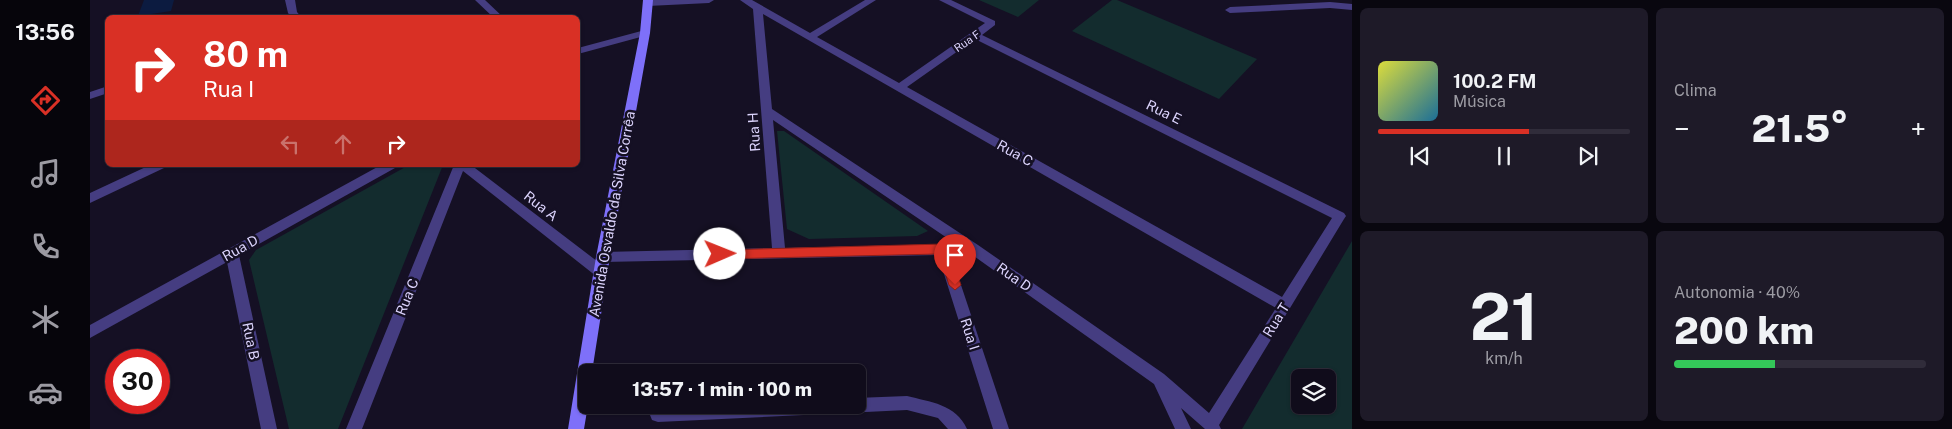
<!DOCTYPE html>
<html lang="pt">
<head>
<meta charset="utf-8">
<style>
	:root { --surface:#100c1b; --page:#1e1a28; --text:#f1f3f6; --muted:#9c9ba3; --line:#302c3a; --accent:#d93025 }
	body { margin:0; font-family:"Public Sans",sans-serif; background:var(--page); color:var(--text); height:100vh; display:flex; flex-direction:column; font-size:19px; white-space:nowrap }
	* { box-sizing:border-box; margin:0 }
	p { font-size:16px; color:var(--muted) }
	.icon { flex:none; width:28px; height:28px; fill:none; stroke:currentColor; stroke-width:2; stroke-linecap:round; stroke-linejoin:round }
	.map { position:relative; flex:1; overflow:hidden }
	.details { display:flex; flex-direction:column; gap:8px; padding:8px; background:#09070f; width:600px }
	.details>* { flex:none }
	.hud { position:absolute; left:15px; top:15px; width:475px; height:152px; border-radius:8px; box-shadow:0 1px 4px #0004,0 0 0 1px var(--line); background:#d93025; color:#fff; overflow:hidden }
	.controls { position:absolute; left:1201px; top:369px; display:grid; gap:10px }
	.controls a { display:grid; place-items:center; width:45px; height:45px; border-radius:8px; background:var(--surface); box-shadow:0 1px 4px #0004,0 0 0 1px var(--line); font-size:25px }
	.speed { position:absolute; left:15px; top:349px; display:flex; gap:10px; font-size:25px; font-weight:700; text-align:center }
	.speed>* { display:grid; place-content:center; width:65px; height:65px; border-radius:50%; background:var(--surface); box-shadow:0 1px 4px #0004,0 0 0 1px var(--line); line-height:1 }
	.speed .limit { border:8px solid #d22; background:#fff; color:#111 }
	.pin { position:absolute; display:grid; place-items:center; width:42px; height:42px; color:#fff; margin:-51px -21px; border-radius:50% 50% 50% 0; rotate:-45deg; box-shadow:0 0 5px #0007 }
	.pin .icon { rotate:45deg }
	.me { position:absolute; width:55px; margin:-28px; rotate:89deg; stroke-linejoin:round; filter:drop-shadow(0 0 4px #0008) }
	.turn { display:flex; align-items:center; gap:18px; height:105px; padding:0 15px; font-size:22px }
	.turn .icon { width:65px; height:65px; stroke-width:2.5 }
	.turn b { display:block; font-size:35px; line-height:42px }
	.lanes { display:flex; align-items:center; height:48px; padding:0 15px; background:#0003; justify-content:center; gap:25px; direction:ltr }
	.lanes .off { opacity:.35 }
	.big { font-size:38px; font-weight:800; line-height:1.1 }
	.details .tile { flex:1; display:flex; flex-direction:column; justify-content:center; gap:8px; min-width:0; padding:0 18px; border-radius:8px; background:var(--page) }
	.details .dial { align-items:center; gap:0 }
	.dial b { font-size:65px; line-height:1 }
	.song { display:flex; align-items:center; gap:15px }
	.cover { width:60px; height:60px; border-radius:8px; background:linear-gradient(135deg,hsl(60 70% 55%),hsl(200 70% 35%)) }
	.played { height:5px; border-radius:2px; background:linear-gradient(90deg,var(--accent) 60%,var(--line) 60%) }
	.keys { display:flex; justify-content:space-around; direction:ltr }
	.heat { display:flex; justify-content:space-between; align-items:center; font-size:28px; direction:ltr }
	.charge { height:8px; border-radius:4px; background:linear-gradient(90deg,#34c759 40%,var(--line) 0) }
	.details .tiles { flex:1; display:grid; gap:8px; grid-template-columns:repeat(2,1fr) }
	.trip { position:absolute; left:488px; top:364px; width:288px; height:50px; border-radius:8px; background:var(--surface); box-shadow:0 1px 4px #0004,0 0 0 1px var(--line); font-weight:800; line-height:50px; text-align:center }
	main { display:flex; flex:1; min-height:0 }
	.menu { display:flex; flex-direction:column; width:90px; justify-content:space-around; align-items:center; background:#06050b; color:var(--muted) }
	.menu .icon { width:35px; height:35px }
	.menu .active { color:var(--accent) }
	.menu b { font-size:22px; color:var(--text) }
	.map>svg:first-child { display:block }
	.green { fill:#132c2e; fill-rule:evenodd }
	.water { fill:#0c1b40 }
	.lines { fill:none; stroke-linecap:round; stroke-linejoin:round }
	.street { fill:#453d81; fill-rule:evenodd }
	.secondary { fill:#7e70f9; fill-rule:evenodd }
	.route { fill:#d93025; stroke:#8d1f18 }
	.labels { text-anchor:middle; stroke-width:5; stroke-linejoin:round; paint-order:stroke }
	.far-street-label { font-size:11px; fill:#dcd4fd; stroke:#151024 }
	.street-label { font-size:14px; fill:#dcd4fd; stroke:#151024 }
</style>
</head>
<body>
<main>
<nav class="menu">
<b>13:56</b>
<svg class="icon active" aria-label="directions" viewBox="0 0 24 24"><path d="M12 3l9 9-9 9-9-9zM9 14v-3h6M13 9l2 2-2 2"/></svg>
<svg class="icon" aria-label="music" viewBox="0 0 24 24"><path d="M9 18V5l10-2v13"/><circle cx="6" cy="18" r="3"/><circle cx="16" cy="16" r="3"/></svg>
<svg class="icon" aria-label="phone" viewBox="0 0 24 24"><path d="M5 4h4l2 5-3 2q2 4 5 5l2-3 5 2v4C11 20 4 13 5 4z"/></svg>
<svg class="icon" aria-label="climate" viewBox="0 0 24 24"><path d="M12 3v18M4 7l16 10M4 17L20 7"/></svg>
<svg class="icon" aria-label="car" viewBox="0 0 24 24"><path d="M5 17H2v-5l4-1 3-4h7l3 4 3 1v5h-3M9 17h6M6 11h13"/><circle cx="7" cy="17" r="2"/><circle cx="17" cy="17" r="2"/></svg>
</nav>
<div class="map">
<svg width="1262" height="429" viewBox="0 0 1262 429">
	<rect width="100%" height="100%" fill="#151024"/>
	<path class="green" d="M 889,0 L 949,0 L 928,17 Z
		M 1022,0 L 1027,0 L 1167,59 L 1129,99 L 982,31 Z
		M 687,131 L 694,131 L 838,231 L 827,236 L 719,239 L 697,229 Z
		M 319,165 L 353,165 L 248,429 L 199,429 L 159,260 L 166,250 Z
		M 1262,241 L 1262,429 L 1152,429 ZM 1210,378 L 1238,378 L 1238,405 L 1210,405 Z"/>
	<path class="water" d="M 54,0 L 84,0 L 81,11 L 48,16 Z"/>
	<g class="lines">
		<path class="street" d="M 195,0 L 205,0 L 207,12 L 212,18 L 202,18 L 198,13 Z
			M 385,0 L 395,0 L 414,18 L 404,18 Z
			M 563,0 L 624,0 L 619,3 L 558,6 L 553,3 Z
			M 650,0 L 662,0 L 720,33 L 775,0 L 786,0 L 727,37 L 809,83 L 895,23 L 849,0 L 861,0 L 905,21 L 905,25 L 892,35 L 1254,213 L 1256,216 L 1254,219 L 1129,425 L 1131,429 L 1115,429 L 1091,408 L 1101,429 L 1085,429 L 1064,384 L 881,254 L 861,255 L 919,429 L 903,429 L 848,255 L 513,262 L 508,261 L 506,257 L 508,253 L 513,252 L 682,248 L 663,9 ZM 673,14 L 1186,308 L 1119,413 L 1074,374 L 888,245 L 682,109 ZM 885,39 L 1242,218 L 1192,297 L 817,87 ZM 683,120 L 866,244 L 695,248 Z
			M 1240,2 L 1262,4 L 1262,10 L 1240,8 L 1140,13 L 1135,10 L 1140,7 Z
			M 555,30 L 560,33 L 558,35 L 488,54 L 488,48 Z
			M 18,86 L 18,93 L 0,99 L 0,92 Z
			M 60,165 L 76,165 L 74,168 L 0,203 L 0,193 Z
			M 291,165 L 307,165 L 305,168 L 149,255 L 187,429 L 171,429 L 137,262 L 0,338 L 0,325 Z
			M 364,165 L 381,165 L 516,268 L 518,272 L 516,276 L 511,277 L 506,276 L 373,171 L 272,429 L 256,429 Z
			M 817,396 C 840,402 866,404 877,429 L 858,429 L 848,418 L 817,410 L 568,422 L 562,420 L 560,415 L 562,410 L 568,408 L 623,405 L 766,405 L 766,398 Z"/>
		<path class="secondary" d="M 553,0 L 563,0 L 560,33 L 520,257 L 502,372 L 496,372 L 498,405 L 494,429 L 478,429 L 506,257 L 550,33 Z"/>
	</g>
	<path class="route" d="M 853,244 L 859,249 L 871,285 L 865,290 L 859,285 L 849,254 L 630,259 L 624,254 L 630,250 Z"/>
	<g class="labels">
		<g class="far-street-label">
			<text transform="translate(877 41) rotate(-35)" y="4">Rua F</text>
		</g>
		<g class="street-label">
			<text transform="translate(1074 112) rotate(26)" y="5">Rua E</text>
			<text transform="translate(664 132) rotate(-94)" y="5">Rua H</text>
			<text transform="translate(925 153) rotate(29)" y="5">Rua C</text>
			<text transform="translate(451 206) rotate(38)" y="5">Rua A</text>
			<text transform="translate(522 214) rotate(-80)" y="5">Avenida Osvaldo da Silva Corrêa</text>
			<text transform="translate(150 248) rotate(-29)" y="5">Rua D</text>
			<text transform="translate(924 277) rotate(35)" y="5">Rua D</text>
			<text transform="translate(317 297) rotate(-68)" y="5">Rua C</text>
			<text transform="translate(1186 320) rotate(-58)" y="5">Rua T</text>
			<text transform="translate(880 334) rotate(72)" y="5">Rua I</text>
			<text transform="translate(161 341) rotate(78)" y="5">Rua B</text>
		</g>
	</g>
</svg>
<div class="controls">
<a><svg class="icon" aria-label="layers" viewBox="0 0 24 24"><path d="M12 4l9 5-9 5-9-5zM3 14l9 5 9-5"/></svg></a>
</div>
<div class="speed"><div class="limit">30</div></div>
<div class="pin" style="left:865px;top:285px;background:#d93025"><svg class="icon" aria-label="arrive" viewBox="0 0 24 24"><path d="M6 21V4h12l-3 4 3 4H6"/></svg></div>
<svg class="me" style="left:630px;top:254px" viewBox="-20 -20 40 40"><circle r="19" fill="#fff"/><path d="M0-13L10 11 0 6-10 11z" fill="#d93025"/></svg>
<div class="trip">13:57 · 1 min · 100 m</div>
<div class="hud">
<div class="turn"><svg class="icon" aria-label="right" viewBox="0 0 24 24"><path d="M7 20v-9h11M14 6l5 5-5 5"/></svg><div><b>80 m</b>Rua I</div></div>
<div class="lanes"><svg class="icon off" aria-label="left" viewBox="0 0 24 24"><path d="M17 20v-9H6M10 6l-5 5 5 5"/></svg><svg class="icon off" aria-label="ahead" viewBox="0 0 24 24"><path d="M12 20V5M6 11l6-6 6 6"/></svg><svg class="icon" aria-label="right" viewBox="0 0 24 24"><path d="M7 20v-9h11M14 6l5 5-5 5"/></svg></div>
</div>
</div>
<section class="details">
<div class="tiles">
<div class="tile">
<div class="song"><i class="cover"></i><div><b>100.2 FM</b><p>Música</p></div></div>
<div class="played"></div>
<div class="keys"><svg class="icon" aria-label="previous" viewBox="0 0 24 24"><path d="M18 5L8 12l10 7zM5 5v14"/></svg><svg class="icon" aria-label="pause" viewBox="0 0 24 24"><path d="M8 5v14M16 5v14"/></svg><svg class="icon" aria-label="next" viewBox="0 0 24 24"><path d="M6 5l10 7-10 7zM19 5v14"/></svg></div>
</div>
<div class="tile"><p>Clima</p>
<div class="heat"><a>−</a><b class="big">21.5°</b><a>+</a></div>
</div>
<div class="tile dial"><b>21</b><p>km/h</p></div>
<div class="tile"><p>Autonomia · 40%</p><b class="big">200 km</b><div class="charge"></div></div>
</div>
</section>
</main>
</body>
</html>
